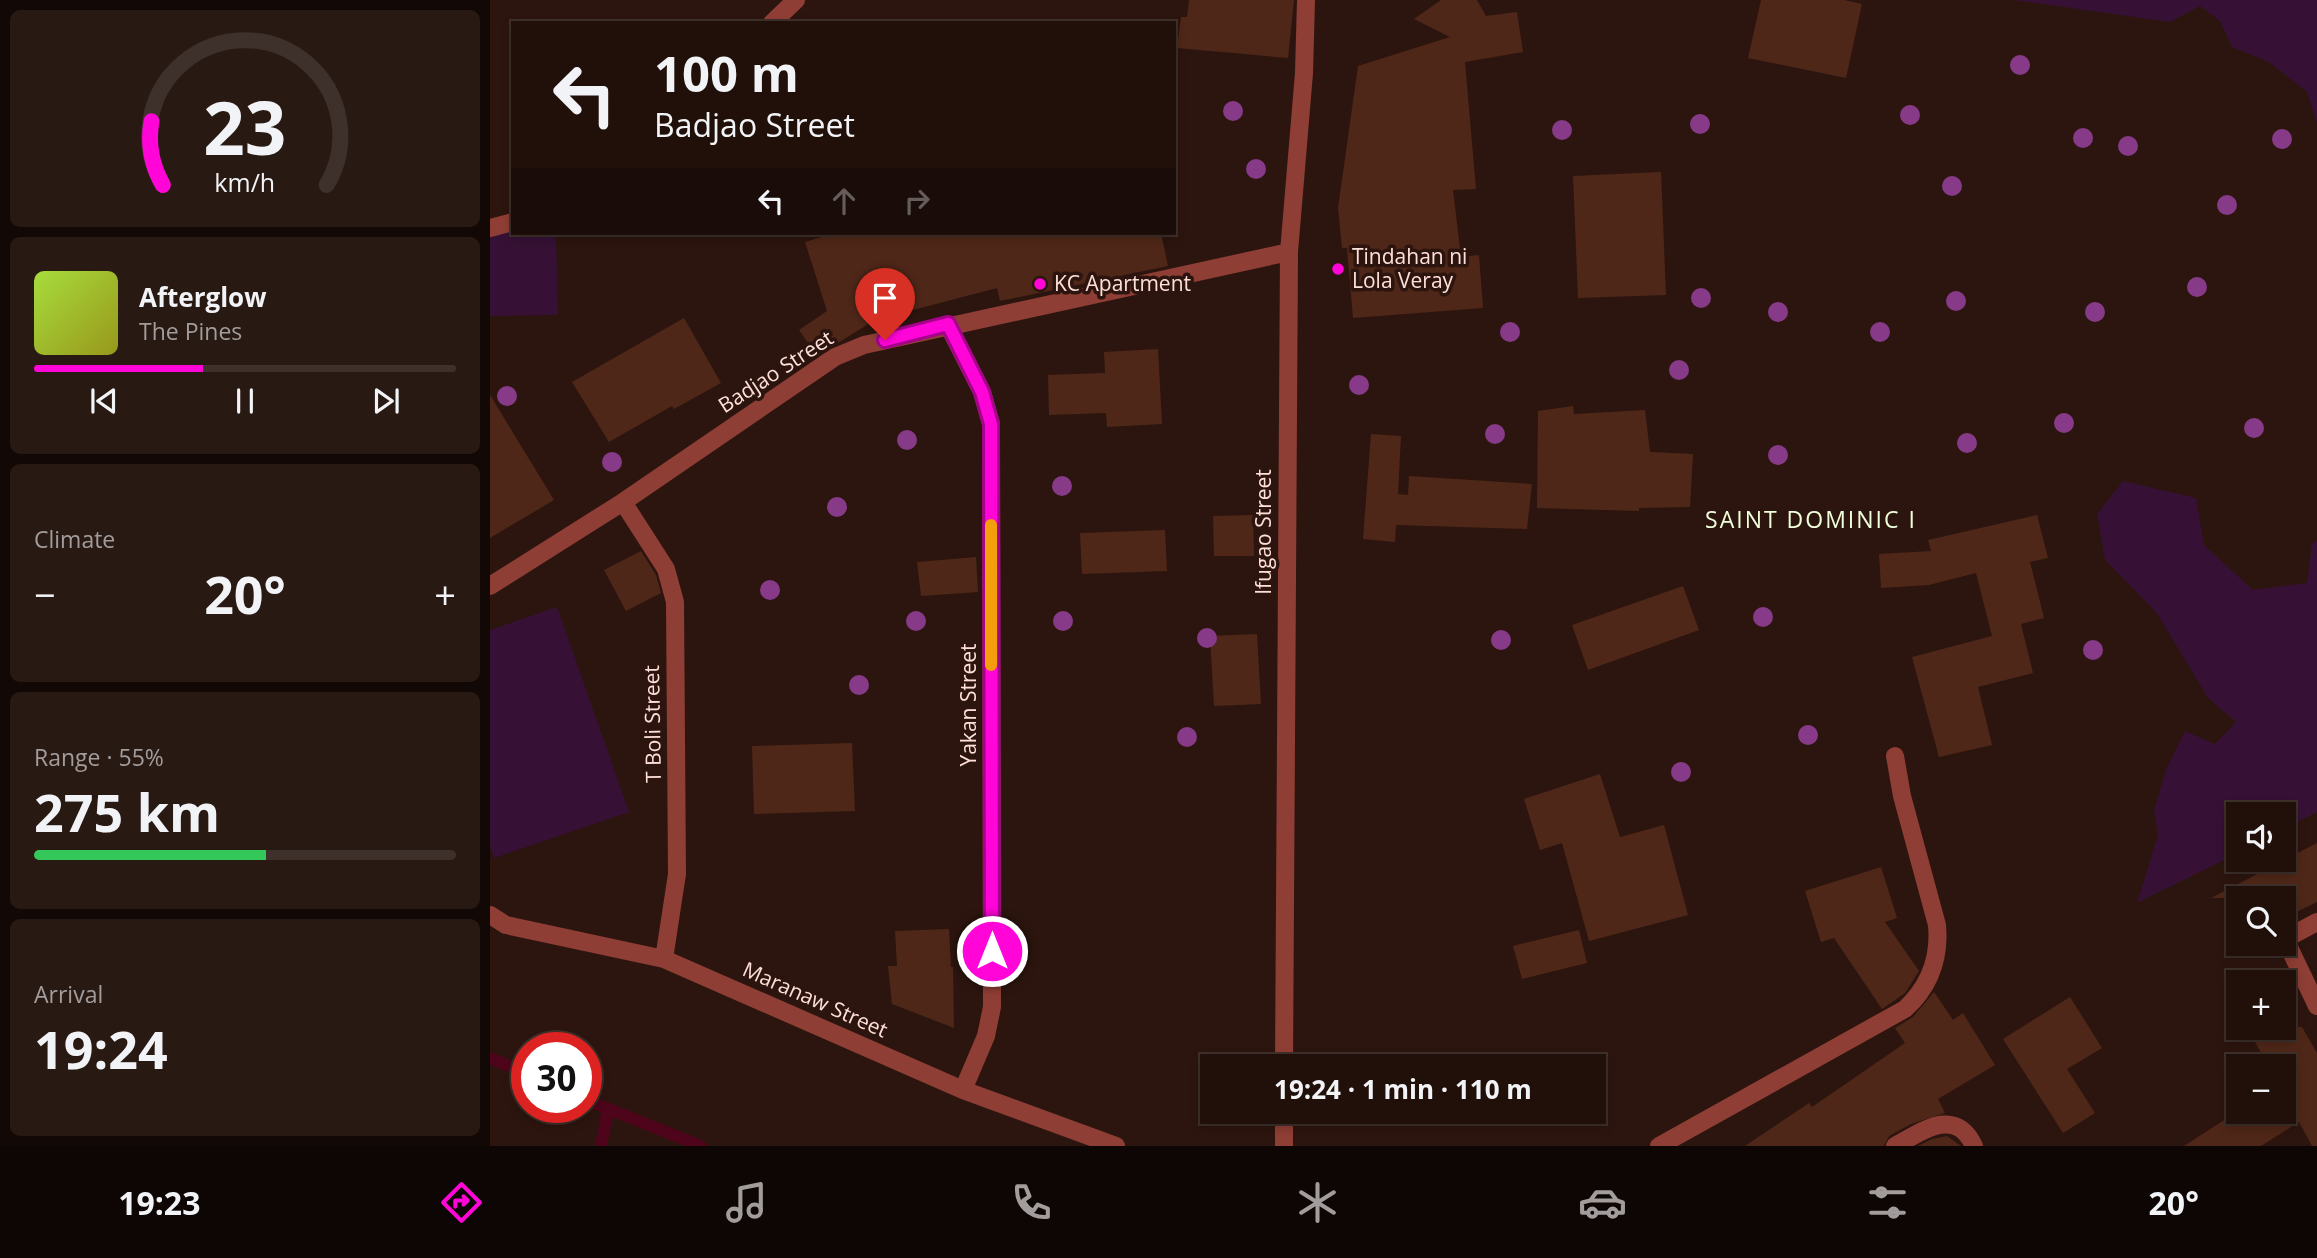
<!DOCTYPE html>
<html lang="en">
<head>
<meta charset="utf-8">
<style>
	:root { --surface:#21100a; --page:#291913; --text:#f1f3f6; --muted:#a29d9c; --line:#3e302b; --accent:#ff05d7 }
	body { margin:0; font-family:"Open Sans",sans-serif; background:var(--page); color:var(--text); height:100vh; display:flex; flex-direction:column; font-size:26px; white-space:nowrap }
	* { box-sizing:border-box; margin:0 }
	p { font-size:23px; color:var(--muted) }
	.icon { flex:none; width:38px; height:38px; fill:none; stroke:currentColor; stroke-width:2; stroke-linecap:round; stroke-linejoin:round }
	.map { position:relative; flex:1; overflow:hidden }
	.sheet { display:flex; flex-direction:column; gap:10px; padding:10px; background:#120906; width:490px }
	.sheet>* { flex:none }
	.banner { position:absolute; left:21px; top:21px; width:665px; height:214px; border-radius:0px; box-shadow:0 4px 10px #0003,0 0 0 2px var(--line); background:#21100a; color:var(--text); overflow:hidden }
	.fabs { position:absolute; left:1736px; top:802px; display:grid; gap:14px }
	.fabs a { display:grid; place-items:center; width:70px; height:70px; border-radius:0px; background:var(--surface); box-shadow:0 4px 10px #0003,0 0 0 2px var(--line); font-size:35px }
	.speed { position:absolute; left:21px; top:1032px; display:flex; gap:14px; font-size:35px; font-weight:700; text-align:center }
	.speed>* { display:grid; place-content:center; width:91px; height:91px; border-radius:50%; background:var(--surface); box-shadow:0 4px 10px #0003,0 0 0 2px var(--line); line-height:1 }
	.speed .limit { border:10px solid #d22; background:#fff; color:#111 }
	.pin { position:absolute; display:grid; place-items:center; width:60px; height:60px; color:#fff; margin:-72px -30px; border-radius:50% 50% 50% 0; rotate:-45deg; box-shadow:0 0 7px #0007 }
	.pin .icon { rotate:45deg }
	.me { position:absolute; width:77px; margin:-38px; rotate:0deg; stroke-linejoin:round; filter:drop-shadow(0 0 5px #0008) }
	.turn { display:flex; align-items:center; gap:24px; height:147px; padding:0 28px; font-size:32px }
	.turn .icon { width:91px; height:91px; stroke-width:2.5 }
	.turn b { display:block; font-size:49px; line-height:60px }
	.lanes { display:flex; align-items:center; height:66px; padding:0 28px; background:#0003; justify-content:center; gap:35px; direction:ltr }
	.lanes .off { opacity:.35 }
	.big { font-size:52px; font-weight:700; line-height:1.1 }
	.sheet .tile { flex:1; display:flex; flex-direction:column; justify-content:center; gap:10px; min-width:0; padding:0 24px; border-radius:10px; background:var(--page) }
	.sheet .dial { align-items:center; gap:0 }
	.dial svg { height:182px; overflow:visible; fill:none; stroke:var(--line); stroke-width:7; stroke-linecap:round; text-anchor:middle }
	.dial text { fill:var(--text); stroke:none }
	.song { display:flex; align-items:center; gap:21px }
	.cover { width:84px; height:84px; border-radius:10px; background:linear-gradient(135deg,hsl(80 70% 55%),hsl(60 70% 35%)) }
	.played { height:7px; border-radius:4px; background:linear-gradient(90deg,var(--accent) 40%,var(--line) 40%) }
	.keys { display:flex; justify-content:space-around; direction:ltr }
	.heat { display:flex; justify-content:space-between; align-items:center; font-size:38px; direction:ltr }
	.charge { height:10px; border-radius:5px; background:linear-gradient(90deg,#34c759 55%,var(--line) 0) }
	.trip { position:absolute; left:710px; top:1054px; width:406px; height:70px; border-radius:0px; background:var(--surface); box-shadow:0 4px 10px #0003,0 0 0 2px var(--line); font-weight:700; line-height:70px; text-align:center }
	.tabs { display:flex; height:112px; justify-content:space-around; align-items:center; background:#0d0604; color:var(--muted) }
	.tabs .icon { width:49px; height:49px }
	.tabs .current { color:var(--accent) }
	.tabs b { font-size:32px; color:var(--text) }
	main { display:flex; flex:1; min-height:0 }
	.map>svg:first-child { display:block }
	.green { fill:#361135 }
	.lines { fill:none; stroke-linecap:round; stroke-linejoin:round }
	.stream { stroke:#4e051b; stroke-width:12 }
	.building { fill:#4f2718 }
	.minor { stroke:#8f3e35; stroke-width:18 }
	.tree { fill:#863a88 }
	.route-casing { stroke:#a6038c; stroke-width:18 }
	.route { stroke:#ff05d7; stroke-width:12 }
	.slow { stroke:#f59e0b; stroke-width:12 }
	.poi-dot { fill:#ff05d7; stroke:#2c150e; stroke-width:2.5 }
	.labels { text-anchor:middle; stroke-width:7; stroke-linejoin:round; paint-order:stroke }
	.poi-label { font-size:21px; fill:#ffe0d9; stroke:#2c150e; text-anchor:start }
	.street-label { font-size:21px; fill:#ffe0d9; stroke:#2c150e }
	.neighbourhood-label { font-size:23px; letter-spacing:2px; fill:#f0ffdb; stroke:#2c150e }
</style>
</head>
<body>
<main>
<section class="sheet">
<div class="tile dial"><svg viewBox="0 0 100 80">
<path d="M14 69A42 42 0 1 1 86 69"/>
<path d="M14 69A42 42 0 0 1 9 41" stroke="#ff05d7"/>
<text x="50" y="56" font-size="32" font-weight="700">23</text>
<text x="50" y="72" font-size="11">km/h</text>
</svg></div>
<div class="tile">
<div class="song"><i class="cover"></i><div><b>Afterglow</b><p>The Pines</p></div></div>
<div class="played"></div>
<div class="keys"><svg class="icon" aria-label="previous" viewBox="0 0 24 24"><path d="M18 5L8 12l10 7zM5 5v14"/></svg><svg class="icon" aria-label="pause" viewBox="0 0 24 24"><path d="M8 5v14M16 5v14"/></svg><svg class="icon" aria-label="next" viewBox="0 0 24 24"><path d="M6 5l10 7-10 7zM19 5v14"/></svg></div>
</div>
<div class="tile"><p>Climate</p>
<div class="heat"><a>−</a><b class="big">20°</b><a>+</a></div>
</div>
<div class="tile"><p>Range · 55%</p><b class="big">275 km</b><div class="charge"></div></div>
<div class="tile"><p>Arrival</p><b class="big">19:24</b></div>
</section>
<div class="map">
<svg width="1827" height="1146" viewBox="0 0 1827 1146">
	<rect width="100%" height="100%" fill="#2c150e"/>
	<path class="green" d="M 1524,0 L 1827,0 L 1827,123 L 1817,92 L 1779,62 L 1742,47 L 1730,21 L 1710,6 L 1680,22 Z
		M 0,225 L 23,225 L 23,233 L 66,233 L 68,315 L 0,316 Z
		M 1633,481 L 1706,498 L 1714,545 L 1763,590 L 1817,583 L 1822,544 L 1827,540 L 1827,812 L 1794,829 L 1794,814 L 1748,814 L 1748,853 L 1647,903 L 1668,835 L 1664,810 L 1676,770 L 1695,731 L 1725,744 L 1746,722 L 1718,698 L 1666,612 L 1615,560 L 1607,514 Z
		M 67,607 L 139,812 L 4,858 L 0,846 L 0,630 Z"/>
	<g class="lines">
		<path class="stream" d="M 0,1058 L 37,1074
			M 96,1100 L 211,1146
			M 111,1146 L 118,1110"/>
	</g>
	<path class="building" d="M 699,0 L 804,0 L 798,58 L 687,48 L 691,17 L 697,17 Z
		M 951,0 L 987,0 L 996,16 L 1027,12 L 1033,52 L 975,62 L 986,189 L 963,190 L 971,257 L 989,255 L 993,308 L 863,318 L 857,248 L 852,248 L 848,208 L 868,66 L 960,37 L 924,19 Z
		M 1271,0 L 1354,0 L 1372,4 L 1356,78 L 1258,58 Z
		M 1171,172 L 1176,295 L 1088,298 L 1083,176 Z
		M 345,233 L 671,233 L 678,266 L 510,301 L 507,288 L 423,310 L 420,298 L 327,356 L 309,330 L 337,311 L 315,242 Z
		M 194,318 L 231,383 L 184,409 L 182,406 L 119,442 L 82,382 Z
		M 668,349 L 672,424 L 617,427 L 616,413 L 559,415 L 558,375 L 615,373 L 614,352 Z
		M 0,395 L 64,500 L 0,538 Z
		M 1083,406 L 1084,414 L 1155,410 L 1160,452 L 1203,454 L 1200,507 L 1149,508 L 1149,511 L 1047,508 L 1048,411 Z
		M 881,434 L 911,436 L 908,494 L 918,495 L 919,476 L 1042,484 L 1037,529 L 906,525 L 905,542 L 873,539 Z
		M 763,515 L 764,556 L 724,556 L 723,516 Z
		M 1547,515 L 1558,558 L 1540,562 L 1554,618 L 1531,624 L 1543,673 L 1488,687 L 1502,745 L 1449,757 L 1422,657 L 1502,636 L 1486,573 L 1439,585 L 1391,588 L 1389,554 L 1441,551 L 1438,540 Z
		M 675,530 L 677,571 L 592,574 L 590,533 Z
		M 151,551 L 166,575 L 171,593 L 136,611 L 114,570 Z
		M 486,557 L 488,592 L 431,596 L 427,562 Z
		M 1193,586 L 1209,630 L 1098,670 L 1082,625 Z
		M 767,634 L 771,704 L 724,706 L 720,636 Z
		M 362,743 L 365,811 L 264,814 L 262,746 Z
		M 1110,774 L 1130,837 L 1174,825 L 1198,915 L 1099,941 L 1072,843 L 1050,850 L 1034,799 Z
		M 1827,843 L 1827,902 L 1794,918 L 1794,898 L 1721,898 Z
		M 1391,867 L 1407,918 L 1395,922 L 1429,971 L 1415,993 L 1392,1009 L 1344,938 L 1331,942 L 1315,891 Z
		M 459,929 L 461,967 L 463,967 L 464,1028 L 402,1004 L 398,966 L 407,966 L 405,931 Z
		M 1089,930 L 1097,963 L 1032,979 L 1023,946 Z
		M 1444,992 L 1463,1020 L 1473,1013 L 1505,1065 L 1448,1099 L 1455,1113 L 1421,1124 L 1399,1136 L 1394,1146 L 1255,1146 L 1319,1103 L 1322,1107 L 1415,1043 L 1405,1028 L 1423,1017 Z
		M 1580,997 L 1612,1048 L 1577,1069 L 1605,1113 L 1573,1133 L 1513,1039 Z
		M 1757,1027 L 1812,1027 L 1827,1053 L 1827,1146 L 1822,1146 L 1809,1122 L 1771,1146 L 1694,1146 L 1748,1111 L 1803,1111 L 1794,1095 L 1794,1066 L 1778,1066 Z
		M 1457,1136 L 1471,1146 L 1428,1146 L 1442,1139 Z"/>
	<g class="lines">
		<path class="minor" d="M 282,23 L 306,0
			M 0,228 L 23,222
			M 458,325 L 492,392 L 501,424 L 502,1007 L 496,1036 L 473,1090
			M 133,502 L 176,569 L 185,602 L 187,874 L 174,959
			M 0,586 L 133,502 L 345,357 L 374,345 L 799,252
			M 0,915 L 16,925 L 174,959 L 473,1090 L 626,1146
			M 1827,922 L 1795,939 L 1827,1006
			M 794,1066 L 799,252 L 814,73 L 816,0
			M 794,1146 L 794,1111
			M 1169,1146 L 1415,1009 C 1440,986 1450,958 1447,925 L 1412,796 L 1405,756
			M 1405,1146 C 1433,1131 1465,1106 1484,1146"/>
	</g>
	<g class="tree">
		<circle cx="1530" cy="65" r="10"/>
		<circle cx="743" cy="111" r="10"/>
		<circle cx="1420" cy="115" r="10"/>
		<circle cx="1210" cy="124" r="10"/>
		<circle cx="1072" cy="130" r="10"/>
		<circle cx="1593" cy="138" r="10"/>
		<circle cx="1792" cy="139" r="10"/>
		<circle cx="1638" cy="146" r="10"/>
		<circle cx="766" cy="169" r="10"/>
		<circle cx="1462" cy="186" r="10"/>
		<circle cx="1737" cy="205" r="10"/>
		<circle cx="1707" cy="287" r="10"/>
		<circle cx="1211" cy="298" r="10"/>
		<circle cx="1466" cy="301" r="10"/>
		<circle cx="1288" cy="312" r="10"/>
		<circle cx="1605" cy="312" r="10"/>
		<circle cx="1020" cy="332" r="10"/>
		<circle cx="1390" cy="332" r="10"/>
		<circle cx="1189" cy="370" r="10"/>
		<circle cx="869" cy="385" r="10"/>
		<circle cx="17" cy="396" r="10"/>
		<circle cx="1574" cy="423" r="10"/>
		<circle cx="1764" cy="428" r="10"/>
		<circle cx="1005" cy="434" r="10"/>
		<circle cx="417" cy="440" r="10"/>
		<circle cx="1477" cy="443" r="10"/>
		<circle cx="1288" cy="455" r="10"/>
		<circle cx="122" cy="462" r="10"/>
		<circle cx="572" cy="486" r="10"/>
		<circle cx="347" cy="507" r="10"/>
		<circle cx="280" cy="590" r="10"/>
		<circle cx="1273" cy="617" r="10"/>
		<circle cx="426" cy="621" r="10"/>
		<circle cx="573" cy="621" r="10"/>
		<circle cx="717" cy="638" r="10"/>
		<circle cx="1011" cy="640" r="10"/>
		<circle cx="1603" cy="650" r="10"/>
		<circle cx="369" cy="685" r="10"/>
		<circle cx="1318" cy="735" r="10"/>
		<circle cx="697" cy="737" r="10"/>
		<circle cx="1191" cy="772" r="10"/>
	</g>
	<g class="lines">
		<defs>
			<path id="route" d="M 395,340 L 458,324 L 492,392 L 501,424 L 502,951"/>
		</defs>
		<use href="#route" class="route-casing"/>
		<use href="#route" class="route"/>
		<path class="slow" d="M 501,525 L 501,665"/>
	</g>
	<g class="poi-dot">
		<circle cx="848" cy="269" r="7"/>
		<circle cx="550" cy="284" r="7"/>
	</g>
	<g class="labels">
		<g class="poi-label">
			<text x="862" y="264">Tindahan ni<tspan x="862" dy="24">Lola Veray</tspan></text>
			<text x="564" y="291">KC Apartment</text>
		</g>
		<g class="street-label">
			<text transform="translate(286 372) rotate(-33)" y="7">Badjao Street</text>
			<text transform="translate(774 532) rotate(-90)" y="7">Ifugao Street</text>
			<text transform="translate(479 705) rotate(-90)" y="7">Yakan Street</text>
			<text transform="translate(163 724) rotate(-91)" y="7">T Boli Street</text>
			<text transform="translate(325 1000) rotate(24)" y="7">Maranaw Street</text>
		</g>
		<g class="neighbourhood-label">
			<text x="1321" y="528">SAINT DOMINIC I</text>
		</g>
	</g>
</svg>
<div class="fabs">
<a><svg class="icon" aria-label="sound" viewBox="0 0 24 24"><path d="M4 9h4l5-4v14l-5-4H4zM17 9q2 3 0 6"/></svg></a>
<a><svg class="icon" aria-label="search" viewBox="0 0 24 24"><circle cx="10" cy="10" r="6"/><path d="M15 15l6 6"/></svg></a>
<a>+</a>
<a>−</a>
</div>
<div class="speed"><div class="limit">30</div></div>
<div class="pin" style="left:395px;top:340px;background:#d93025"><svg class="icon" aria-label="arrive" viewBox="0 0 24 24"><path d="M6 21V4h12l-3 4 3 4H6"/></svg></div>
<svg class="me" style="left:502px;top:951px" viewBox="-20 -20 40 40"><circle r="17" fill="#ff05d7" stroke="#fff" stroke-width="3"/><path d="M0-11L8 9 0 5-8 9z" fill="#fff"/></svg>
<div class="trip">19:24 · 1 min · 110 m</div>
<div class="banner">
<div class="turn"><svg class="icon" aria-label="left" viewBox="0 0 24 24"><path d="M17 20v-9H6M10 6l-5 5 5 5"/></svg><div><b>100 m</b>Badjao Street</div></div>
<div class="lanes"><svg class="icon" aria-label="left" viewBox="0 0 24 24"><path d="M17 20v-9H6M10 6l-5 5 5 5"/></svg><svg class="icon off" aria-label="ahead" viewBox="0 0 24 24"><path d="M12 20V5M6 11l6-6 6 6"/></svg><svg class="icon off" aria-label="right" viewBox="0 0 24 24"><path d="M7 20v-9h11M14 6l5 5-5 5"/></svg></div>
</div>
</div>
</main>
<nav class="tabs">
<b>19:23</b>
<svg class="icon current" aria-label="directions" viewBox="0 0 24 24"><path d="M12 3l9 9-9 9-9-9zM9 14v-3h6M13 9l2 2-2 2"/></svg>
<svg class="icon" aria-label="music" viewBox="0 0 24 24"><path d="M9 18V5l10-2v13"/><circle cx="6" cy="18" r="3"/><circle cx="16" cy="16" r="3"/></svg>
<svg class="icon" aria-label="phone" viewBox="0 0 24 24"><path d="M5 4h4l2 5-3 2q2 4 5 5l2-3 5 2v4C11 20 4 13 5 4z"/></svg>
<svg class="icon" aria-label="climate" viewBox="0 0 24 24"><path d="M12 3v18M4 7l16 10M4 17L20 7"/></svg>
<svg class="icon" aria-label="car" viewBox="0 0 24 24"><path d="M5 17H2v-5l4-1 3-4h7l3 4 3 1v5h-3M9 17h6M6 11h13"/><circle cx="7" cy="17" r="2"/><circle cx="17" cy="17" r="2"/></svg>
<svg class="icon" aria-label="filters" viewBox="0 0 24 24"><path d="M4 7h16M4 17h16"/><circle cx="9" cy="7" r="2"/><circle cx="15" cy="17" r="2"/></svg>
<b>20°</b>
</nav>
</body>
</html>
